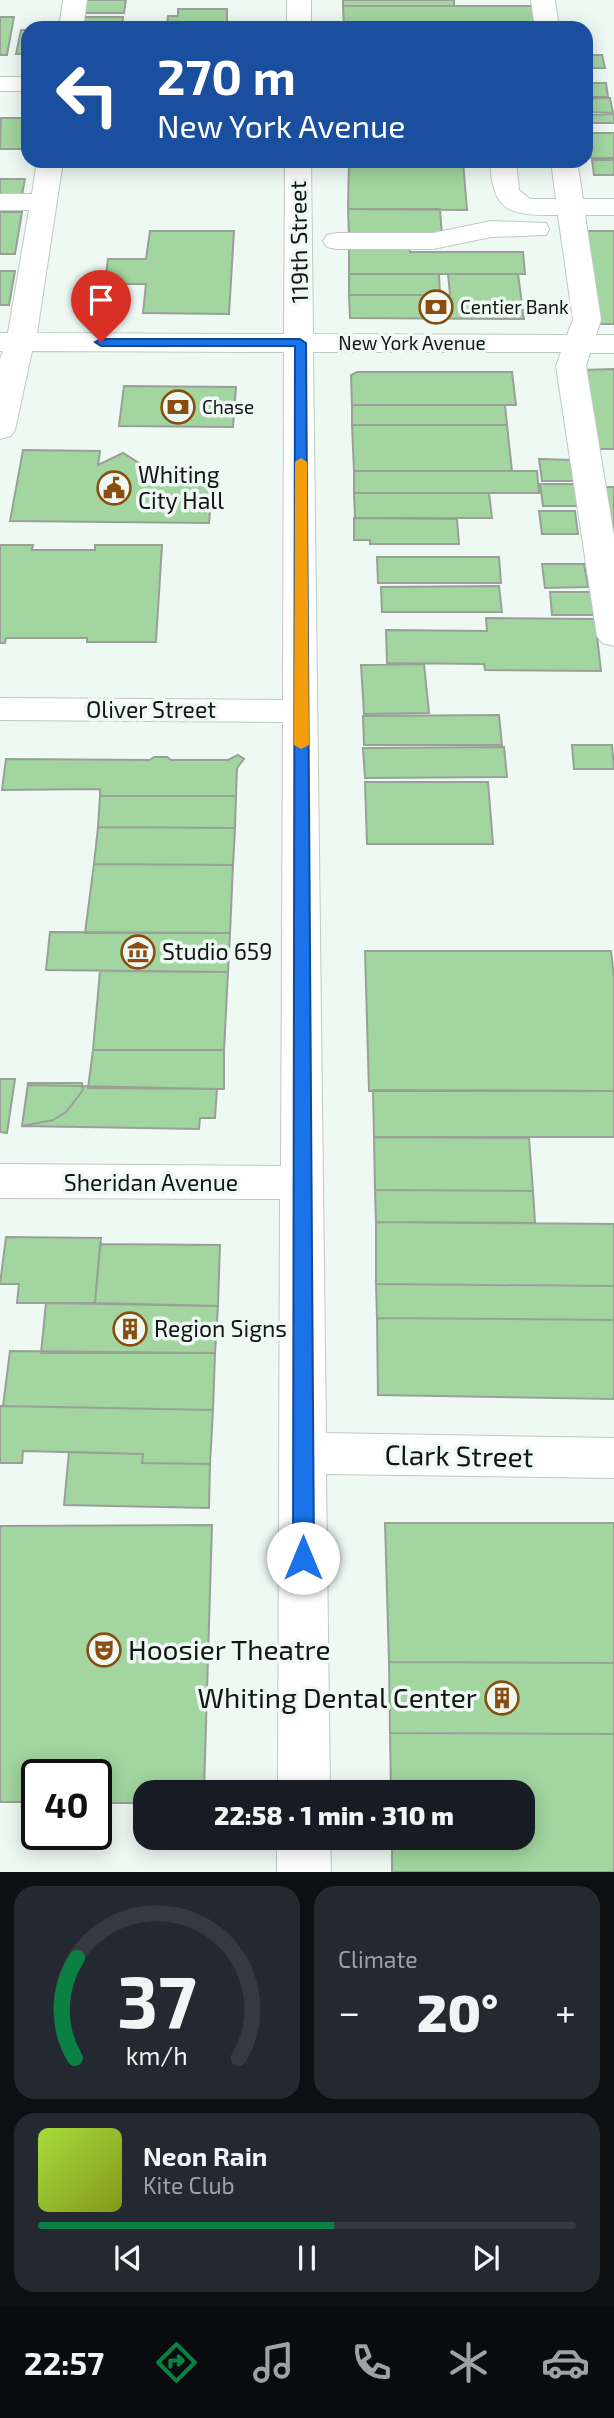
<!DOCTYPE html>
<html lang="en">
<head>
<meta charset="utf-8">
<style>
	:root { --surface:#171b24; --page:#242831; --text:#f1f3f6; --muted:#9ea1a6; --line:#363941; --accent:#0b8043 }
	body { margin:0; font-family:"Exo 2",sans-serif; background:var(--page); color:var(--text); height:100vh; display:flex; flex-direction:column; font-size:26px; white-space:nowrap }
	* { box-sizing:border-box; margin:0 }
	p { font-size:23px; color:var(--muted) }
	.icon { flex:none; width:38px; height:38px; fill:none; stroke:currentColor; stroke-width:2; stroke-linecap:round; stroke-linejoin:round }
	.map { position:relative; height:1872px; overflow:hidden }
	.panel { display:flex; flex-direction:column; gap:14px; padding:14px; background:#0d0f14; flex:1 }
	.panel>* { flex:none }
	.top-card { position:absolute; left:21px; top:21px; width:572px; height:147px; border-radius:21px; box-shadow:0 4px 18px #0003; background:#1a4fa0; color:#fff; overflow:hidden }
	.speed { position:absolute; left:21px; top:1759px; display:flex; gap:14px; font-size:35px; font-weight:700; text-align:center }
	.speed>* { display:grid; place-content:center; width:91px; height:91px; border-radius:50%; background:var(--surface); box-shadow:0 4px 18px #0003; line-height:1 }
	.speed .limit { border:4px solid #111; border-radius:10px; background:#fff; color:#111 }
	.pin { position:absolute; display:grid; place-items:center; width:60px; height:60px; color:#fff; margin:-72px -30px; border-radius:50% 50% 50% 0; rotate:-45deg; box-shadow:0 0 7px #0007 }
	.pin .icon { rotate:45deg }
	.me { position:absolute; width:77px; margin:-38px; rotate:0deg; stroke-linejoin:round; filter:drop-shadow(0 0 5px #0008) }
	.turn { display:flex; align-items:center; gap:24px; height:147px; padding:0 21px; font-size:32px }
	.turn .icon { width:91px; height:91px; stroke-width:2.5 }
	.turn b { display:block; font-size:49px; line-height:60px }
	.big { font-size:52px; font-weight:800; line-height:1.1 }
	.panel .tile { flex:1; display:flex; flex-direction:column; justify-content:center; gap:10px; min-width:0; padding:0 24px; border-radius:21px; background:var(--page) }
	.panel .dial { align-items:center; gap:0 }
	.dial svg { height:182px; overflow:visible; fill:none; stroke:var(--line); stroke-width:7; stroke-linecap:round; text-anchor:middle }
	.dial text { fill:var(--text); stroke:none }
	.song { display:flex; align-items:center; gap:21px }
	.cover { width:84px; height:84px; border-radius:10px; background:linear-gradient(135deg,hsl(80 70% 55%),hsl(70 70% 35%)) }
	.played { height:7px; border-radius:4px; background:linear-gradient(90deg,var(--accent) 55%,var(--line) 55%) }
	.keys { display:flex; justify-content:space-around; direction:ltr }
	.heat { display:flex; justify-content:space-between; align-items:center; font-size:38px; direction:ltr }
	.panel .tiles { flex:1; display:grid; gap:14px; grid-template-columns:1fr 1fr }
	.tile:last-child { grid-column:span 2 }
	.trip { position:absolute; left:133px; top:1780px; width:402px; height:70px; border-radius:21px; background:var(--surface); box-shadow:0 4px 18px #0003; font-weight:800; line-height:70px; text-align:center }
	.dock { display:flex; height:112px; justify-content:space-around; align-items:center; background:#090b0e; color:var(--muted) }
	.dock .icon { width:49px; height:49px }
	.dock .selected { color:var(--accent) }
	.dock b { font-size:32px; color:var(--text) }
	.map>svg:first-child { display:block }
	.building { fill:#a2d5a0; stroke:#99a098; stroke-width:2 }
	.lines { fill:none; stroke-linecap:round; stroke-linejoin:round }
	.minor-casing { stroke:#bfcac4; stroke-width:2 }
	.minor { fill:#fff; fill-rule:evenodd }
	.route { fill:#1a73e8; stroke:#114b97; stroke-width:2 }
	.slow { fill:#f59e0b }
	.labels { text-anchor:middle; stroke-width:7; stroke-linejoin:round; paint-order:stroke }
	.far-poi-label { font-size:19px; fill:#121514; stroke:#eef9f4; text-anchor:start }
	.far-street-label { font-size:19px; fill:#121514; stroke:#eef9f4 }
	.street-label { font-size:23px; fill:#121514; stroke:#eef9f4 }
	.poi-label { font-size:23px; fill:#121514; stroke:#eef9f4; text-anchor:start }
	.near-street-label { font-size:28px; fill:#121514; stroke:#eef9f4 }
	.near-poi-label { font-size:28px; fill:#121514; stroke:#eef9f4; text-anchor:start }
</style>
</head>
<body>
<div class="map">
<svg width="614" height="1872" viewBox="0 0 614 1872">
	<rect width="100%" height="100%" fill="#eef9f4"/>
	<path class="building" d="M 87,0 L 126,0 L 124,13 L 84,13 Z
		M 343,0 L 454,0 L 454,6 L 343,6 Z
		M 343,6 L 533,6 L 537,28 L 344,28 Z
		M 178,9 L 227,9 L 227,28 L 167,26 L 168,16 L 178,16 Z
		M 0,17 L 14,17 L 7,55 L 0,55 Z
		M 83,17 L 123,17 L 122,28 L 82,28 Z
		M 21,30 L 28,30 L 28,54 L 16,54 Z
		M 586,55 L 602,55 L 605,68 L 586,68 Z
		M 586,83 L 606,83 L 608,97 L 586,97 Z
		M 586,98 L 610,98 L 613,113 L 586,112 Z
		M 614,114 L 614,123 L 586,123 L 586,115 Z
		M 1,118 L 28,118 L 28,149 L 0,149 Z
		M 588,133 L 614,133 L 614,158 L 591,158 Z
		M 592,160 L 614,160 L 614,175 L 594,175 Z
		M 349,161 L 463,161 L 467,210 L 348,209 Z
		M 0,179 L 25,179 L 22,195 L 0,195 Z
		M 348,209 L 440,209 L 442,236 L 349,236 Z
		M 0,212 L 22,212 L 15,254 L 0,254 Z
		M 150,231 L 234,231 L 229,314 L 143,313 L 146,284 L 114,284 L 100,290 L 87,282 L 106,274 L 108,259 L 146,259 Z
		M 583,231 L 614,231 L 614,324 L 598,324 Z
		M 349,243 L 409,243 L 410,252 L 523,252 L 525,274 L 349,274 Z
		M 0,271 L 15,271 L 9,305 L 0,305 Z
		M 349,274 L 439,274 L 440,295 L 349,295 Z
		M 448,274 L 518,274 L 524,319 L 350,318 L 349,295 L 450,295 Z
		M 614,369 L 614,449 L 594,449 L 581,370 Z
		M 357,372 L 512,372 L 516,405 L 352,405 L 351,375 Z
		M 124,386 L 236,387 L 233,427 L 119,426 Z
		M 352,405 L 505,405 L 507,425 L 352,425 Z
		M 352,425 L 507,425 L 512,471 L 354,471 Z
		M 23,450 L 100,451 L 98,465 L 123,453 L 155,473 L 213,474 L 209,523 L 10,521 Z
		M 539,459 L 574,460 L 577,481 L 542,481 Z
		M 354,471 L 537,471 L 539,493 L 354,493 Z
		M 540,484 L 576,484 L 578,506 L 543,506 Z
		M 604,487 L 614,487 L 614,535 L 611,535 Z
		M 354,493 L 489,493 L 492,518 L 355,518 Z
		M 539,511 L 575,511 L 578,534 L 542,534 Z
		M 354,518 L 457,519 L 459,544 L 370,544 L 370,540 L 354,540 Z
		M 0,545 L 33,545 L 32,550 L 95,550 L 95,545 L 162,545 L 156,642 L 87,642 L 87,638 L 6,638 L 5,643 L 0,643 Z
		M 377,557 L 499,557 L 501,583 L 378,583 Z
		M 542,564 L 584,564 L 588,587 L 545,588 Z
		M 499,586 L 502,612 L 382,612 L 381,587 Z
		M 550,592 L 591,592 L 594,615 L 552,615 Z
		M 486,618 L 595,619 L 601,671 L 485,670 L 484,664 L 387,663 L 386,630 L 487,631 Z
		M 424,664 L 429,713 L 364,714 L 361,665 Z
		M 499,715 L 502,745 L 364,745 L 363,716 Z
		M 572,745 L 612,745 L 614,769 L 574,769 Z
		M 504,747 L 507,777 L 365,778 L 363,748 Z
		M 238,755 L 244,759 L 237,768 L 236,796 L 100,796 L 100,789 L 2,790 L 6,759 L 150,760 L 154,757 L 167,757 L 171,760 L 228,760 Z
		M 365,782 L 488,782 L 493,844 L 367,844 Z
		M 100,796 L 236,796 L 235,828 L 98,827 Z
		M 98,827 L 235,828 L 233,865 L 94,864 Z
		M 94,864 L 233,865 L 230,933 L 85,933 Z
		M 50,932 L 230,933 L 228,972 L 46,970 Z
		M 365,951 L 611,951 L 614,977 L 614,1091 L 369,1091 Z
		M 100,971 L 228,972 L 224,1050 L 93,1050 Z
		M 93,1050 L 224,1050 L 224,1089 L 88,1088 Z
		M 0,1079 L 15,1079 L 7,1133 L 0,1132 Z
		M 28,1083 L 82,1083 L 83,1090 L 66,1112 L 53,1120 L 22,1126 Z
		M 28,1085 L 217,1089 L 215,1118 L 200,1118 L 199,1129 L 22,1126 Z
		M 373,1090 L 614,1091 L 614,1137 L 374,1137 Z
		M 374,1137 L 529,1138 L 533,1191 L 375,1190 Z
		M 375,1190 L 533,1191 L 535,1223 L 376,1222 Z
		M 376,1222 L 614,1224 L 614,1286 L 376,1284 Z
		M 6,1237 L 101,1238 L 95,1303 L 17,1303 L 19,1284 L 0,1284 Z
		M 100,1244 L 220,1245 L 218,1306 L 95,1303 Z
		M 376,1284 L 614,1286 L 614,1320 L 377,1318 Z
		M 46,1303 L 218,1306 L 215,1353 L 41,1353 Z
		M 377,1318 L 614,1320 L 614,1399 L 378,1395 Z
		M 10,1351 L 215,1353 L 213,1410 L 3,1406 Z
		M 0,1406 L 213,1410 L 210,1464 L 142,1463 L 143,1454 L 23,1451 L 22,1463 L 0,1463 Z
		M 69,1452 L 143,1454 L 142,1463 L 210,1464 L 209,1508 L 64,1505 Z
		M 385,1523 L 614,1523 L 614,1663 L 389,1662 Z
		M 212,1525 L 204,1792 L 145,1792 L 145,1803 L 96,1803 L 96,1774 L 37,1774 L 37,1802 L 0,1802 L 0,1526 Z
		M 389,1662 L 614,1663 L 614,1734 L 390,1733 Z
		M 390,1733 L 614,1734 L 614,1872 L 392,1872 L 392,1838 L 523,1838 L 523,1792 L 391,1792 Z"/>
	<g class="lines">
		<defs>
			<path id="minor" d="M 63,0 L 87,0 L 83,28 L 59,28 Z
				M 287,0 L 311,0 L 311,28 L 287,28 Z
				M 531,0 L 555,0 L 559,28 L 535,28 Z
				M 0,77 L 28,77 L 28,91 L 0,91 Z
				M 37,161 L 63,161 L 37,333 L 284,334 L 285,161 L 311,161 L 313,334 L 567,335 L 573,320 L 558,215 C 510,215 493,214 490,161 L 516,161 L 519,190 L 530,199 L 556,199 L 551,161 L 577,161 L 583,199 L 614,199 L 614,215 L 585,215 L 601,320 L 596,335 L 614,335 L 614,353 L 590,353 L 586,366 L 614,536 L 614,646 L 602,643 L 597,636 L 556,366 L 561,352 L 313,352 L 326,1433 L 614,1438 L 614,1478 L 326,1474 L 330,1792 L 278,1792 L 280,1199 L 0,1198 L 0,1164 L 281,1166 L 283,722 L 0,720 L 0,698 L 283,700 L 284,352 L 32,351 L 15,430 L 11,436 L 0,439 L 0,359 L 3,351 L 0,351 L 0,333 L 8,333 L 29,210 L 0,210 L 0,194 L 32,194 Z
				M 491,221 L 546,223 L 549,229 L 546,235 L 491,237 L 433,249 L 337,249 L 327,247 L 323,241 L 327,235 L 337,233 L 433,233 Z
				M 277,1838 L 330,1838 L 331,1872 L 277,1872 Z"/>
		</defs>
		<use href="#minor" class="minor-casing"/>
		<use href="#minor" class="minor"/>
	</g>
	<path class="route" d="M 300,339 L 306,343 L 314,1558 L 311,1564 L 303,1566 L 296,1564 L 293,1558 L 295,346 L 101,346 L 95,342 L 101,339 Z"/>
	<path class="slow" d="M 301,458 L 307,462 L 309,745 L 301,749 L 294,745 L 295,462 Z"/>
	<defs>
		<symbol id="bank-ring" viewBox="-11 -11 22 22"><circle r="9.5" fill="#eef9f4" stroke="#8a4c0f" stroke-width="1.5"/><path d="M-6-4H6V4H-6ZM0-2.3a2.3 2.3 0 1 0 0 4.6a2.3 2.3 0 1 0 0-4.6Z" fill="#8a4c0f"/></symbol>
		<symbol id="civic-ring" viewBox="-11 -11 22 22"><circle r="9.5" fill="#eef9f4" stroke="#8a4c0f" stroke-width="1.5"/><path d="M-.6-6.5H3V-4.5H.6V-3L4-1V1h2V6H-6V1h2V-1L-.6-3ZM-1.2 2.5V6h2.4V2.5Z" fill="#8a4c0f"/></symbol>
		<symbol id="museum-ring" viewBox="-11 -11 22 22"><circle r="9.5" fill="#eef9f4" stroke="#8a4c0f" stroke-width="1.5"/><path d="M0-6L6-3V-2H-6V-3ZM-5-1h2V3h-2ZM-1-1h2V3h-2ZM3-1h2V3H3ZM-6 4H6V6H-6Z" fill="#8a4c0f"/></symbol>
		<symbol id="building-ring" viewBox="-11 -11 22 22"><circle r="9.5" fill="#eef9f4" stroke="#8a4c0f" stroke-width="1.5"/><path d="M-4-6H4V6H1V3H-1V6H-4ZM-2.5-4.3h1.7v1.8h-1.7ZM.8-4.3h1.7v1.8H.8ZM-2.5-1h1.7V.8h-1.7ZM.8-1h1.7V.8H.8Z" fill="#8a4c0f"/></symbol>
		<symbol id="theatre-ring" viewBox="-11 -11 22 22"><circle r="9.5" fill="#eef9f4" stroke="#8a4c0f" stroke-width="1.5"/><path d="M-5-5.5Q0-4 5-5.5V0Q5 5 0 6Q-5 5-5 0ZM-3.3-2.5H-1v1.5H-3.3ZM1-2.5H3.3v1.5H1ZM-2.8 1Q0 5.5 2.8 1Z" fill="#8a4c0f"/></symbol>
	</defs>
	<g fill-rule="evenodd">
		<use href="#bank-ring" x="417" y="288" width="38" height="38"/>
		<use href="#bank-ring" x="159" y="388" width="38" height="38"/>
		<use href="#civic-ring" x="95" y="469" width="38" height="38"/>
		<use href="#museum-ring" x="119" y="933" width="38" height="38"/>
		<use href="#building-ring" x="111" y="1310" width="38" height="38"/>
		<use href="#theatre-ring" x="85" y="1631" width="38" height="38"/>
		<use href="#building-ring" x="483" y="1679" width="38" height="38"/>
	</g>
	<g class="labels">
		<g class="far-poi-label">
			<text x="460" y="314">Centier Bank</text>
			<text x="202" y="414">Chase</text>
		</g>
		<g class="far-street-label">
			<text x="412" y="350">New York Avenue</text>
		</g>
		<g class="street-label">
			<text transform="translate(299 242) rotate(-91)" y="8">119th Street</text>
			<text x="151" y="718">Oliver Street</text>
			<text x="151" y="1191">Sheridan Avenue</text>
		</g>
		<g class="poi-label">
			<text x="138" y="483">Whiting<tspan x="138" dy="26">City Hall</tspan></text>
			<text x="162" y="960">Studio 659</text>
			<text x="154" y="1337">Region Signs</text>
		</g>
		<g class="near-street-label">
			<text transform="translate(459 1456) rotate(1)" y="10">Clark Street</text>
		</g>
		<g class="near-poi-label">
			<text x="128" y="1660">Hoosier Theatre</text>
			<text x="477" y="1708" text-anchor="end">Whiting Dental Center</text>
		</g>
	</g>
</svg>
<div class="speed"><div class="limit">40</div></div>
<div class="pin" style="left:101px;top:342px;background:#d93025"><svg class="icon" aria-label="arrive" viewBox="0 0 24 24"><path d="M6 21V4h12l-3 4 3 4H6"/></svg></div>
<svg class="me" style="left:303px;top:1558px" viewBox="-20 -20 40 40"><circle r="19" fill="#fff"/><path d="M0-13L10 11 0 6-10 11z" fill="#1a73e8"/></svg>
<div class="trip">22:58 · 1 min · 310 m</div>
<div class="top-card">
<div class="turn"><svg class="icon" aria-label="left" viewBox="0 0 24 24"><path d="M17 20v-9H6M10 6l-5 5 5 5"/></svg><div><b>270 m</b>New York Avenue</div></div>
</div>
</div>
<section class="panel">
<div class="tiles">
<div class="tile dial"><svg viewBox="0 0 100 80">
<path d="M14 69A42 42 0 1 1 86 69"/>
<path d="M14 69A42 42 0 0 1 15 25" stroke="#0b8043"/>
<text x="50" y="56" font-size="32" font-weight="700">37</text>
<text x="50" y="72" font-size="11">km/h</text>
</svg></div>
<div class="tile"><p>Climate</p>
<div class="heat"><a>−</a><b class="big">20°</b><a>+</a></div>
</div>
<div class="tile">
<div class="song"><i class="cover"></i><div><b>Neon Rain</b><p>Kite Club</p></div></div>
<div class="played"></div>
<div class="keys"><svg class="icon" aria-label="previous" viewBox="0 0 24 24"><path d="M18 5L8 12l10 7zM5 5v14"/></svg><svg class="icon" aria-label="pause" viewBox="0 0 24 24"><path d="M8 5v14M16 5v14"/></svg><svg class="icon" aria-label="next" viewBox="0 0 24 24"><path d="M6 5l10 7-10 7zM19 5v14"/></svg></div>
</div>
</div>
</section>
<nav class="dock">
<b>22:57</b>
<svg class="icon selected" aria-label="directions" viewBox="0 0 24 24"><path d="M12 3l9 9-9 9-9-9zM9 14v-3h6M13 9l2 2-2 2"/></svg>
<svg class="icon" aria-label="music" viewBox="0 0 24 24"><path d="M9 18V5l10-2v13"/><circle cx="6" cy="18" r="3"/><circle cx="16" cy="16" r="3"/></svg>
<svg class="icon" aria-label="phone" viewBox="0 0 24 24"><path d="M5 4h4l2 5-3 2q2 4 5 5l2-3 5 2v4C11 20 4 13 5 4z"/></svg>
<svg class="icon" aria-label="climate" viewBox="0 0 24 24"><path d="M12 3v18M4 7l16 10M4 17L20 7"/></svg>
<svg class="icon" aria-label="car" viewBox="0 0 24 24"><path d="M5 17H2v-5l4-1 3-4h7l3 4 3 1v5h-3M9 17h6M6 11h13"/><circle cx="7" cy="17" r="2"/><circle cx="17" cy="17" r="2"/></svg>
</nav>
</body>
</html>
